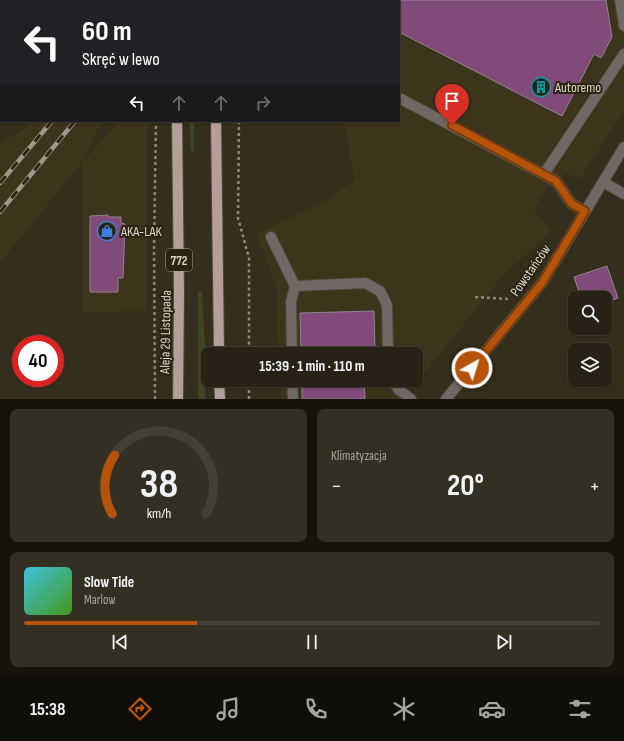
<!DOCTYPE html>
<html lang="pl">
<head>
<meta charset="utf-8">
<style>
	:root { --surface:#272215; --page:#332f22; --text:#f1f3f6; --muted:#a4a4a0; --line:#433f34; --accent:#b45309 }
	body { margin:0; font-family:"Sofia Sans Condensed",sans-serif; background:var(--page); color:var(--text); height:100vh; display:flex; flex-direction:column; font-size:15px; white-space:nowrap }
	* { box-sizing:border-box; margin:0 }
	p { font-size:13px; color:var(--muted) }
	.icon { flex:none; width:22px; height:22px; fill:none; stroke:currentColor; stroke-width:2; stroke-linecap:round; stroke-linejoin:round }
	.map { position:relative; height:399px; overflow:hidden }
	.panel { display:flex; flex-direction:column; gap:10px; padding:10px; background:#15130c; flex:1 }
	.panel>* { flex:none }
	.hud { position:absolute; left:0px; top:0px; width:400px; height:122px; box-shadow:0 1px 3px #0004,0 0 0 1px var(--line); background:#202124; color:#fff; overflow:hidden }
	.tools { position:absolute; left:568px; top:291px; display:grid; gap:8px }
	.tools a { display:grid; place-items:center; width:44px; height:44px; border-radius:8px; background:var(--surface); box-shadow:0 1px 3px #0004,0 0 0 1px var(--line); font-size:20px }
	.speed { position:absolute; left:12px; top:335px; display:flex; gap:8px; font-size:20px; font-weight:700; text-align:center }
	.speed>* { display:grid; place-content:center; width:52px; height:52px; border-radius:50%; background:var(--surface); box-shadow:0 1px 3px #0004,0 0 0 1px var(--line); line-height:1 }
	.speed .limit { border:6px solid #d22; background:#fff; color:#111 }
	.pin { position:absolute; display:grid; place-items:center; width:34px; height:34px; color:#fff; margin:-41px -17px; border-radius:50% 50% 50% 0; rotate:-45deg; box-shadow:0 0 4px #0007 }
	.pin .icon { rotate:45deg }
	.me { position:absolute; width:44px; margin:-22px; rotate:39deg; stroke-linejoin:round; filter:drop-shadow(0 0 3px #0008) }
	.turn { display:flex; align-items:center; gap:14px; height:84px; padding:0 16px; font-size:18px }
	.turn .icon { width:52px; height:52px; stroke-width:2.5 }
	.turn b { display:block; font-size:28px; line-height:34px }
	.lanes { display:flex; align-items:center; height:38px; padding:0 16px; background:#0003; justify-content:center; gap:20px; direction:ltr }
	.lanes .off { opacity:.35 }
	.big { font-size:30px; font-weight:700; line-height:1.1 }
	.panel .card { flex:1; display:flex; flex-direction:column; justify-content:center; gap:6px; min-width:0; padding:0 14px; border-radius:8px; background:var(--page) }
	.panel .dial { align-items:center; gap:0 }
	.dial svg { height:104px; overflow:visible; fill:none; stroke:var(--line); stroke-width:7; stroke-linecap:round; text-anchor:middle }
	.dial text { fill:var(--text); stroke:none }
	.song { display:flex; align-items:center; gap:12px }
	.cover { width:48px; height:48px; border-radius:6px; background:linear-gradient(135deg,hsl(190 70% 55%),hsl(100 70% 35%)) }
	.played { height:4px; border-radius:2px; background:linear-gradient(90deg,var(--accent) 30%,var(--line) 30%) }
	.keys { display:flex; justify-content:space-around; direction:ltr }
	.heat { display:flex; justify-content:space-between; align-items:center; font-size:22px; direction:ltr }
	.panel .tiles { flex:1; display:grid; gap:10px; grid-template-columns:1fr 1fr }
	.card:last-child { grid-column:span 2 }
	.trip { position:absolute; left:201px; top:347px; width:222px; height:40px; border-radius:8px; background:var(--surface); box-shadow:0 1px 3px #0004,0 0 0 1px var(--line); font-weight:700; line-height:40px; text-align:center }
	.tab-bar { display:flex; height:64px; justify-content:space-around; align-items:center; background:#100e08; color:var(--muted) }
	.tab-bar .icon { width:28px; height:28px }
	.tab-bar .active { color:var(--accent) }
	.tab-bar b { font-size:18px; color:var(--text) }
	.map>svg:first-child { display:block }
	.built { fill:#3c341b }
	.green { fill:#3d4620 }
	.building { fill:#804b79; stroke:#948291 }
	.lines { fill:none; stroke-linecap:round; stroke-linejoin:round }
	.minor-casing { stroke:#4e4938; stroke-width:12 }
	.major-casing { stroke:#4e4938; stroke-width:12 }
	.path { stroke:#8c8779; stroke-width:2.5; stroke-dasharray:3 3; stroke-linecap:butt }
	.minor { stroke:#716764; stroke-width:10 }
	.major { stroke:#b49e99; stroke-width:10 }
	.rail-casing { stroke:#9c988a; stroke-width:4.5 }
	.rail { stroke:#2a2412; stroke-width:3; stroke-dasharray:9; stroke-linecap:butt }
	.route-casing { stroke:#753606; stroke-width:10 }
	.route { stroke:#b45309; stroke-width:7 }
	.labels { text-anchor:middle; stroke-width:4; stroke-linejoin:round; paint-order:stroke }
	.shield { fill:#2a2412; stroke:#a4a093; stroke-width:1 }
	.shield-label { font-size:13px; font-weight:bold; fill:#d8d5ca }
	.poi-label { font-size:14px; fill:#d8d5ca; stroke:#2a2412; text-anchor:start }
	.street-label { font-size:14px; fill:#d8d5ca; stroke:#2a2412 }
</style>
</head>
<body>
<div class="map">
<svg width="624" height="399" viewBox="0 0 624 399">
	<rect width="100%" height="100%" fill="#342e1c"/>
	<path class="built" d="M 324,0 L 624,0 L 624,110 L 580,179 L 566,173 L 547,188 L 534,210 L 552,230 L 501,278 L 404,399 L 281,399 L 280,380 L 416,380 L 416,354 L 279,354 L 276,285 L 256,234 L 327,200 L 354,180 L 344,121 L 399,121 L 399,1 Z
		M 36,121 L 102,121 L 84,160 L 121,121 L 147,121 L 147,311 L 82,312 L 82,162 L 0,263 L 0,144 Z"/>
	<path class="green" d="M 189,121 L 194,121 L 194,150 L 193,153 L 191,150 Z
		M 200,291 L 202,293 L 205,344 L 205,399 L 198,399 L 198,293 Z"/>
	<path class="building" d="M 399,0 L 606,0 L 612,37 L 601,58 L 594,54 L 562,116 L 399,32 Z
		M 108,215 L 108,217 L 121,217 L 121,223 L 125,224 L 123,278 L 118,278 L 118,292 L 90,292 L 90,216 Z
		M 607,266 L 618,298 L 605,303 L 605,298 L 581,298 L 574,277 Z
		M 374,311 L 375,351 L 364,351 L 364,354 L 301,354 L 300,313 Z
		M 302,380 L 364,380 L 365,399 L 302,399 Z"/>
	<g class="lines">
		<defs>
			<path id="minor" d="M 342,0 L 342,1
				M 620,0 L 624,26
				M 56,1 L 56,0
				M 0,76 L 1,74
				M 399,98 L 556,181 L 572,204 L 585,211
				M 544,174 L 624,54
				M 603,182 L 624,194
				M 271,237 L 295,286
				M 292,354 L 291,301 L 295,286 L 365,283 L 380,291 L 387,305 L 388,354
				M 292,380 L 293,399
				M 392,380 L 398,389 L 411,399
				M 446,399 L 542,283 L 624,147"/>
			<path id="major" d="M 177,1 L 177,0
				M 217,1 L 217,0
				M 177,121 L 179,292 L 178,399
				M 216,121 L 219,354
				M 219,380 L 220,399"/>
		</defs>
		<use href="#minor" class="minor-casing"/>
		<use href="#major" class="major-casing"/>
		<path class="path" d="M 148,0 L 148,1
			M 245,1 L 245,0
			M 239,121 L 238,218 L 249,258 L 249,354
			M 475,297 L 508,299
			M 155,399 L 154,247 L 156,121
			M 249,399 L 249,380"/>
		<use href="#minor" class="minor"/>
		<use href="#major" class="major"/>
		<defs>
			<path id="rail" d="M 157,1 L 158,0
				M 182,1 L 183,0
				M 0,183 L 52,121
				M 0,212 L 75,121"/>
		</defs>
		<use href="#rail" class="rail-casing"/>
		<use href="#rail" class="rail"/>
	</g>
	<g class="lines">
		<defs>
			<path id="route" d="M 452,125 L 556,181 L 572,204 L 585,211 L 542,283 L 472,368"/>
		</defs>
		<use href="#route" class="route-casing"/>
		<use href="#route" class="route"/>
	</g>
	<defs>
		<symbol id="building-ring" viewBox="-11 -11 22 22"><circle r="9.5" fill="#2a2412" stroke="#0f9aa8" stroke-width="1.5"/><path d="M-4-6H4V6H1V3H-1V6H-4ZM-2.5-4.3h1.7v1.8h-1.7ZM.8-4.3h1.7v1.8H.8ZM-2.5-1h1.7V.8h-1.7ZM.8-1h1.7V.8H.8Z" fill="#0f9aa8"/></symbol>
		<symbol id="shop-ring" viewBox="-11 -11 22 22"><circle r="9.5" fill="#2a2412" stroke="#3f7fe0" stroke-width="1.5"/><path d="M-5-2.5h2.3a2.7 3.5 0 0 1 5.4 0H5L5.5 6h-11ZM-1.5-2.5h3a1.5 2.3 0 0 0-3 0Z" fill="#3f7fe0"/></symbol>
	</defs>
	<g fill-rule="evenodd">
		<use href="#building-ring" x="530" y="76" width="22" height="22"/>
		<use href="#shop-ring" x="96" y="220" width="22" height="22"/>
	</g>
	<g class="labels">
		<rect class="shield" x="166" y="249" width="26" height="22" rx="3"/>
		<g class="shield-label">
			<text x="179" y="265">772</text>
		</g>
		<g class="poi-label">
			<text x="555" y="92">Autoremo</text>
			<text x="121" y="236">AKA-LAK</text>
		</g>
		<g class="street-label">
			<text transform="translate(530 270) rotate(-55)" y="5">Powstańców</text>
			<text transform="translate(165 332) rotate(-89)" y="5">Aleja 29 Listopada</text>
		</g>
	</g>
</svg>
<div class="tools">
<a><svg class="icon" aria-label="search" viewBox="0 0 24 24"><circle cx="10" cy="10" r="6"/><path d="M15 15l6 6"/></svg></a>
<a><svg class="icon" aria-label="layers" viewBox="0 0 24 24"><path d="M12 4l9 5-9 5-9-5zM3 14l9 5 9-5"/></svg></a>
</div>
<div class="speed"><div class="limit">40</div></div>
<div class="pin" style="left:452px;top:125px;background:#d93025"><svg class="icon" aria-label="arrive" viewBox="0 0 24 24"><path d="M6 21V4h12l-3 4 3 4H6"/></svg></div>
<svg class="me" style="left:472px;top:368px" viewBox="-20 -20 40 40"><circle r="17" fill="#b45309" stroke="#fff" stroke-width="3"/><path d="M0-11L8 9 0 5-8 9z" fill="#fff"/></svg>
<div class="trip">15:39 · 1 min · 110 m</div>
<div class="hud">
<div class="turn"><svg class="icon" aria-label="left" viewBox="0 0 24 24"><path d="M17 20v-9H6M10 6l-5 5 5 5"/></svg><div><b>60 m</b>Skręć w lewo</div></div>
<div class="lanes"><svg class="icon" aria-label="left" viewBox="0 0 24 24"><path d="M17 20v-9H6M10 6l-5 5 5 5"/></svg><svg class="icon off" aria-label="ahead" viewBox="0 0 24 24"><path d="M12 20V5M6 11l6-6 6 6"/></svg><svg class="icon off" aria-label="ahead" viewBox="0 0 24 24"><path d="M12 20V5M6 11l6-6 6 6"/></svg><svg class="icon off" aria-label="right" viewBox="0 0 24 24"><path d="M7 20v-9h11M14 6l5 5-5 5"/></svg></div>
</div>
</div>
<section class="panel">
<div class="tiles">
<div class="card dial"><svg viewBox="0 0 100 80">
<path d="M14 69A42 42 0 1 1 86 69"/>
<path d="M14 69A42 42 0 0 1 16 24" stroke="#b45309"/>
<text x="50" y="56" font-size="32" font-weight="700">38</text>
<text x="50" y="72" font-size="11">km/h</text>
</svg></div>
<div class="card"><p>Klimatyzacja</p>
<div class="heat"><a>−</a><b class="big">20°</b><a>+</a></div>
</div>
<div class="card">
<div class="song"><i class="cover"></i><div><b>Slow Tide</b><p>Marlow</p></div></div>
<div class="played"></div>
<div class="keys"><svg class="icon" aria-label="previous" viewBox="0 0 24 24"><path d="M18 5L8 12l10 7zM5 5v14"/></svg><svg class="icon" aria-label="pause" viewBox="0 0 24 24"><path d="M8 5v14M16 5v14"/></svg><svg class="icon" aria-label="next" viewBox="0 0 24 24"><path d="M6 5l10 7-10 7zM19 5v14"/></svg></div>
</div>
</div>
</section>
<nav class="tab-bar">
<b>15:38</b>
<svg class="icon active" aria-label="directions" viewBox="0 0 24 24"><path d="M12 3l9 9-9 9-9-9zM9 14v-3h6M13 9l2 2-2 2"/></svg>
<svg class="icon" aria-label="music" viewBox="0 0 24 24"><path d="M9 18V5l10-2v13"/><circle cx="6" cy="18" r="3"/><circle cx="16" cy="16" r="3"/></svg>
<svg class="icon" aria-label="phone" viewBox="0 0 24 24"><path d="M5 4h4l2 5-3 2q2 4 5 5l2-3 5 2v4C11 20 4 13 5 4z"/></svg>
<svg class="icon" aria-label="climate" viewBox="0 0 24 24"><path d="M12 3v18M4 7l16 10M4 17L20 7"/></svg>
<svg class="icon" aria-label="car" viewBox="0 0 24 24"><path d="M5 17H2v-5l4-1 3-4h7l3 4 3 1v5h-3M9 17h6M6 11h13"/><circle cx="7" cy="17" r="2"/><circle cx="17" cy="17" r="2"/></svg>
<svg class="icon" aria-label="filters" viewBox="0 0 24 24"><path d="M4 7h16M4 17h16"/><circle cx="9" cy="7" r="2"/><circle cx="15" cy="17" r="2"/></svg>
</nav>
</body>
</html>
